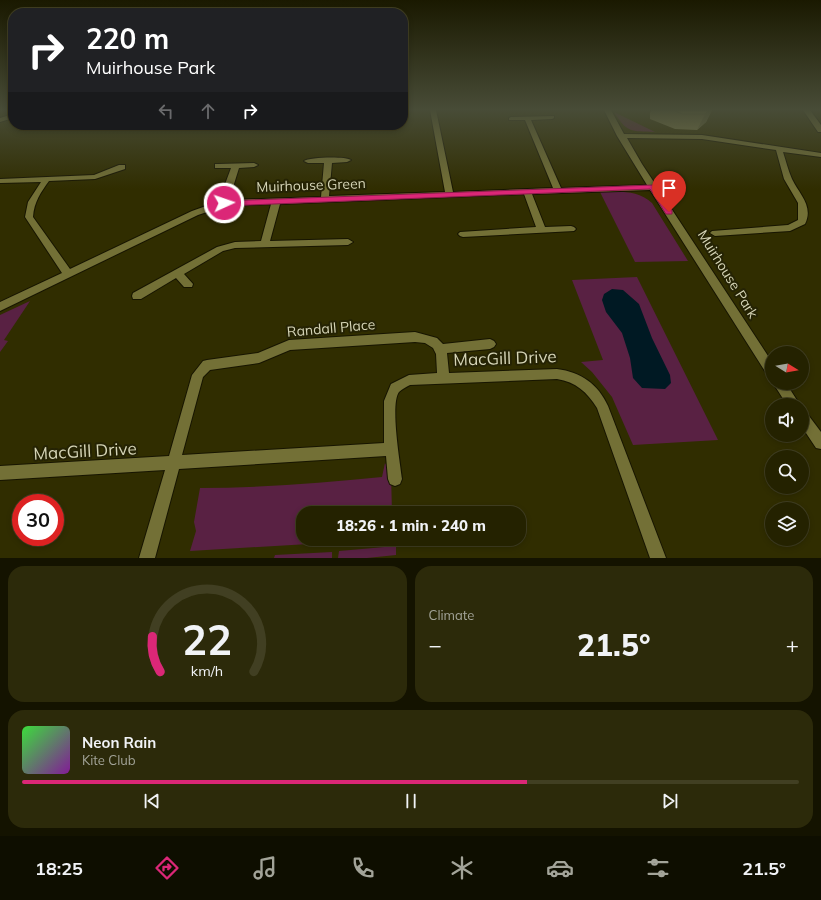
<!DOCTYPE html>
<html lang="en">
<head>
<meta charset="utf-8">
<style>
	:root { --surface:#242200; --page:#2c2a0a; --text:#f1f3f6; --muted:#a3a499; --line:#413f22; --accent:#db2777 }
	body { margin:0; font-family:Mulish,sans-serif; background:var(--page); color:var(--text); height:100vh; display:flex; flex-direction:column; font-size:15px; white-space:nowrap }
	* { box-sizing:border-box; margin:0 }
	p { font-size:13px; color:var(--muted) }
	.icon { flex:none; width:22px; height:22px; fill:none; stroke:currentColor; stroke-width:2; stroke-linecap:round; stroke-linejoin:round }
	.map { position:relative; height:558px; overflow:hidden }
	.drawer { display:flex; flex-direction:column; gap:8px; padding:8px; background:#141300; flex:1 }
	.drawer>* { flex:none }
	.top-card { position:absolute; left:8px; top:8px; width:400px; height:122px; border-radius:16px; box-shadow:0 2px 6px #0003,0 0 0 1px var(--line); background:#202124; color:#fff; overflow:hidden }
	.needle { width:26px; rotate:101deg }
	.fabs { position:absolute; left:765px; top:346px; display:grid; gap:8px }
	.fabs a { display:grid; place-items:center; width:44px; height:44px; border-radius:50%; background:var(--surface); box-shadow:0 2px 6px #0003,0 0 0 1px var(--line); font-size:20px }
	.speed { position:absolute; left:12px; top:494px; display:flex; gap:8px; font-size:20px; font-weight:700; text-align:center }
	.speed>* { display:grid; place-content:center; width:52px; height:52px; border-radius:50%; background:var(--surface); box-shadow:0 2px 6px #0003,0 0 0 1px var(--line); line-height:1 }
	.speed .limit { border:6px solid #d22; background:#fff; color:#111 }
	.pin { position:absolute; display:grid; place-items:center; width:34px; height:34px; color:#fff; margin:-41px -17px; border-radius:50% 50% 50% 0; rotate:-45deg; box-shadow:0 0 4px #0007 }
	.pin .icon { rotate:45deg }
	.me { position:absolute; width:44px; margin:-22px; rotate:87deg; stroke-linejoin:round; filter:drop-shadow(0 0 3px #0008) }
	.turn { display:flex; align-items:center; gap:14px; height:84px; padding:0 12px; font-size:18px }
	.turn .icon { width:52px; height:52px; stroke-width:2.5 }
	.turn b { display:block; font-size:28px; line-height:34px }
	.lanes { display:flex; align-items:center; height:38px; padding:0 12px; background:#0003; justify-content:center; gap:20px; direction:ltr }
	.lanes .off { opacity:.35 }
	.big { font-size:30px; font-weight:800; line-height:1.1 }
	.drawer .tile { flex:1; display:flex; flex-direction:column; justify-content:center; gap:6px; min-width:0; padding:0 14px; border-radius:16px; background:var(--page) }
	.drawer .dial { align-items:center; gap:0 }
	.dial svg { height:104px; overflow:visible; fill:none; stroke:var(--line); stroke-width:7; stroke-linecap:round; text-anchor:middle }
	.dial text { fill:var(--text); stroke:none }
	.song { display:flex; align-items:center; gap:12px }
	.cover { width:48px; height:48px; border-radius:6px; background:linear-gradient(135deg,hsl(120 70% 55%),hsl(290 70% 35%)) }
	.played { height:4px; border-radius:2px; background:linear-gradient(90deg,var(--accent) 65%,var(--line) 65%) }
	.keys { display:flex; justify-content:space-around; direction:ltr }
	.heat { display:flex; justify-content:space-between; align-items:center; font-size:22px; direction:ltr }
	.drawer .tiles { flex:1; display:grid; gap:8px; grid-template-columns:1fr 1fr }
	.tile:last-child { grid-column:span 2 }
	.trip { position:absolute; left:296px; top:506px; width:230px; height:40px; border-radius:16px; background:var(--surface); box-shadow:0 2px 6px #0003,0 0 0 1px var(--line); font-weight:800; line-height:40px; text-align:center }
	.tabs { display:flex; height:64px; justify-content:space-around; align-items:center; background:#0e0e00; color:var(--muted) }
	.tabs .icon { width:28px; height:28px }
	.tabs .selected { color:var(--accent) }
	.tabs b { font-size:18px; color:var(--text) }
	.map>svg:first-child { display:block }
	.green { fill:#592143 }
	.water { fill:#001923 }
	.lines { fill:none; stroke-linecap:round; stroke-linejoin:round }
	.minor-casing { stroke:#171500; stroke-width:2 }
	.minor { fill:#737036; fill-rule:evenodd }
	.wall { fill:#8b8955 }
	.shaded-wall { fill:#716f45 }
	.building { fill:#a29f63; stroke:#716f45 }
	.route { fill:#db2777; stroke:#8e194d }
	.labels { text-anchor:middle; stroke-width:4; stroke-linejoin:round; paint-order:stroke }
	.street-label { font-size:14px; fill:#d5d4b6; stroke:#252304 }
	.near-street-label { font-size:17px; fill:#d5d4b6; stroke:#252304 }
</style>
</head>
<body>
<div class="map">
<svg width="821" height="558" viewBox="0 0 821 558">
	<rect width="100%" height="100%" fill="#302d00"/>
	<path class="green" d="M 614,112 L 655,132 C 631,131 627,133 614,112 Z
		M 600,192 C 619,192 637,189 652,203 L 688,261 L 635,262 Z
		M 637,277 L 718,440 L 633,445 L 612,397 L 592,372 L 581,362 L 603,360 L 572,280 Z
		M 30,301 L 4,340 L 8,341 L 0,352 L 0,315 Z
		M 385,463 L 391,473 L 392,513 L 303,513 L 303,539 L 393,539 L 190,551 L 196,531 L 194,522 L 200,488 C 261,488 322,483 382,477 Z
		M 396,546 L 396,555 L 367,558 L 338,558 L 339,551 Z
		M 332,552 L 332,558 L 274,558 L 275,555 Z"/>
	<path class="water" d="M 612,289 L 623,290 L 639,304 L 652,338 L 670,375 L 671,383 L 665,389 L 642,388 L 633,378 L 630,358 L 622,333 L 606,312 L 602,300 L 604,294 Z"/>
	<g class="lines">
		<defs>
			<path id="minor" d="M 430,110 L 436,110 L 453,192 L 553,188 L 525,120 L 509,120 L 509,118 L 511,117 L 554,116 L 554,118 L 552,119 L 531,120 L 561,188 L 647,185 L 617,136 L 604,110 L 611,110 L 624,134 L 702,135 L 821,153 L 821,157 L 783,152 C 786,161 788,170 792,179 C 799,194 814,206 805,224 L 790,231 L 715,236 L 710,233 L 712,231 L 788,225 L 798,220 L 798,203 L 784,179 L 776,150 L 702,139 L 627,138 L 642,164 L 772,362 L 772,377 L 768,376 L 650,190 L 532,194 L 545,227 L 571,226 L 574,227 L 576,229 L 574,231 L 463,237 L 460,236 L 458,234 L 460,232 L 536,227 L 524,194 L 280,204 L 270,241 L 348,239 L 353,242 L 348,245 L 235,248 L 223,251 L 184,274 L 193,284 L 192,287 L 184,287 L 176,278 L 141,299 L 133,299 L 132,296 L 133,293 L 217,247 L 235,242 L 261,241 L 271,204 L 225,206 L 198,215 L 0,311 L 0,302 L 62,273 L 25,217 L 28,202 L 41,182 L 0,183 L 0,179 L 94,175 L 119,165 L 125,165 L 125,169 L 95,179 L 49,181 C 41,192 34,202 33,217 L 70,269 L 192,211 L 220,201 L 221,195 L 231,168 L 215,168 L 215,164 L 218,164 L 254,163 L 258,165 L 254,167 L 239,168 L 229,200 L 321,197 L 324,163 L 308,163 L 304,161 C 309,157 346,156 351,160 L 347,162 L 332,163 L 329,196 L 445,192 Z
				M 803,110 L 810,110 L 821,125 L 821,132 L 818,132 Z
				M 13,114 L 13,118 L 0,122 L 0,118 Z
				M 415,332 L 437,338 L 443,344 L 490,339 L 494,341 L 496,344 L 494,347 L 490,349 L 447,353 L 449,373 L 557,369 C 581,372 598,384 608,406 L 666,558 L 650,558 L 597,408 C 587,392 576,382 557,379 L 410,385 C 406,387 402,389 399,392 C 390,404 400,462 402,479 L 400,484 L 395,486 L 390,484 L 388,479 L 386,456 L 179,469 L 155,558 L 139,558 L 165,470 L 0,480 L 0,466 L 169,456 L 192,375 L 203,361 L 207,360 L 258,353 L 289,340 ZM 415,342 L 425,343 L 433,348 L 436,354 L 437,373 L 409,375 L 391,384 L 384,401 L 384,443 L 182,455 L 203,377 L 210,370 L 259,363 L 290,350 Z
				M 773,383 L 786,383 L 800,405 L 787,405 Z
				M 802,410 L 806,412 L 821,432 L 821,449 L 816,448 L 802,427 Z"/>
		</defs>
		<use href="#minor" class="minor-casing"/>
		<use href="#minor" class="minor"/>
	</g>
	<path class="wall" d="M 651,110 L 712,110 L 706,122 L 697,130 L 675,129 L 650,119 L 650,113 Z"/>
	<path class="shaded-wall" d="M 709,110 L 712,110 L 706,122 L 697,130 L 705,114 Z"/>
	<path class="building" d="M 674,110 L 709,110 L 705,114 L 682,114 Z"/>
	<linearGradient id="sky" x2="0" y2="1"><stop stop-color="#1a1900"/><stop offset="0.58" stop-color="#484c37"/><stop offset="1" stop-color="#484c37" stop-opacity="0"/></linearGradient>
	<rect width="821" height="189" fill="url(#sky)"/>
	<path class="route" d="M 653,185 L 655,185 L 672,210 L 672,214 L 666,214 L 650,189 L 224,206 L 221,203 L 224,201 Z"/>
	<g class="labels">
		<g class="street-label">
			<text transform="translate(311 185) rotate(-2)" y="5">Muirhouse Green</text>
			<text transform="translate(728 274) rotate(58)" y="5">Muirhouse Park</text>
			<text transform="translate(331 328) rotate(-5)" y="5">Randall Place</text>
		</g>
		<g class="near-street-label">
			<text transform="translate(505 358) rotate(-2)" y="6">MacGill Drive</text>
			<text transform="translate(85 451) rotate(-3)" y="6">MacGill Drive</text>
		</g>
	</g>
</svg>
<div class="fabs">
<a><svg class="needle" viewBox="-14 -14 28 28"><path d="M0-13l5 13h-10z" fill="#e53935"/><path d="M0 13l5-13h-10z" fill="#a3a499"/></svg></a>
<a><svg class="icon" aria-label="sound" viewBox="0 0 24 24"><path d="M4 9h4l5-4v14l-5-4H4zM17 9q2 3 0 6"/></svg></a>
<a><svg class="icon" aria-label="search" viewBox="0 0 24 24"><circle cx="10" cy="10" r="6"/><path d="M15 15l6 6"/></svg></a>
<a><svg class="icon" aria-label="layers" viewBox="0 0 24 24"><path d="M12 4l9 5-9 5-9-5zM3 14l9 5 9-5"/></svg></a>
</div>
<div class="speed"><div class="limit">30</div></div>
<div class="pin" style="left:669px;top:212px;background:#d93025"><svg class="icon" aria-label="arrive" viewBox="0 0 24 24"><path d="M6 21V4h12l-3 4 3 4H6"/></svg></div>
<svg class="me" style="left:224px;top:203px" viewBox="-20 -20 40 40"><circle r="17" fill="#db2777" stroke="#fff" stroke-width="3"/><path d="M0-11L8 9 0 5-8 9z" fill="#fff"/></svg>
<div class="trip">18:26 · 1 min · 240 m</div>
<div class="top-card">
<div class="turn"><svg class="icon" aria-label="right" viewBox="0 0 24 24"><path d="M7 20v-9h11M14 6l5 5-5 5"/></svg><div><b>220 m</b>Muirhouse Park</div></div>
<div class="lanes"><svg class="icon off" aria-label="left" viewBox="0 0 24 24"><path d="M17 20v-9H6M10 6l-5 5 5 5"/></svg><svg class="icon off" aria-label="ahead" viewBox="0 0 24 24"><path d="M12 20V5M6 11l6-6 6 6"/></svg><svg class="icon" aria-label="right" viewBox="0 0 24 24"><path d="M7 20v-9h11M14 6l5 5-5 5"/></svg></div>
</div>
</div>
<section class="drawer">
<div class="tiles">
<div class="tile dial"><svg viewBox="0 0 100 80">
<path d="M14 69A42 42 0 1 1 86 69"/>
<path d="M14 69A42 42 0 0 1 8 42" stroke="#db2777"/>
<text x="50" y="56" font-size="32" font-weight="700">22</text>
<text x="50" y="72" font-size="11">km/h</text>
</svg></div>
<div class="tile"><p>Climate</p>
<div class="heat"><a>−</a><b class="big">21.5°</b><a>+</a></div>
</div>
<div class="tile">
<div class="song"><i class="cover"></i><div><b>Neon Rain</b><p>Kite Club</p></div></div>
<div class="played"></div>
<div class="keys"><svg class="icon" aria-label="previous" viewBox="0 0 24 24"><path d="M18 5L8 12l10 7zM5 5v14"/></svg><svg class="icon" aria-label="pause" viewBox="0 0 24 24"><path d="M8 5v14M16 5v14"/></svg><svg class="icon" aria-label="next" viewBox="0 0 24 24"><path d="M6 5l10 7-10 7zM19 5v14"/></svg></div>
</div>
</div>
</section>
<nav class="tabs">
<b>18:25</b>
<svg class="icon selected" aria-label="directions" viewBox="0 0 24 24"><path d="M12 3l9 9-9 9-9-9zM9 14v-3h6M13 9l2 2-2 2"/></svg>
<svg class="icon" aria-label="music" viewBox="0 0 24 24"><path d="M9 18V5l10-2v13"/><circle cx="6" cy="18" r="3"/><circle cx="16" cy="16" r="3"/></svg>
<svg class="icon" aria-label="phone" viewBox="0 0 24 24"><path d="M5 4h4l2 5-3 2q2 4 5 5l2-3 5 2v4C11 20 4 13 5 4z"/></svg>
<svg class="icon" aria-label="climate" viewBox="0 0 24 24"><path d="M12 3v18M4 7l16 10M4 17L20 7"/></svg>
<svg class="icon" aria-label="car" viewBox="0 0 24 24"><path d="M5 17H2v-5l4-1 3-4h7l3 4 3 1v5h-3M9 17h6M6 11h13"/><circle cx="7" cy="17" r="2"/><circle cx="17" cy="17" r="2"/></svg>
<svg class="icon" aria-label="filters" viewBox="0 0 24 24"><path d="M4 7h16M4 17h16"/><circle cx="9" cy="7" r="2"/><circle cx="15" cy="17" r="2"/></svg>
<b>21.5°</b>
</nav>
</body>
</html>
